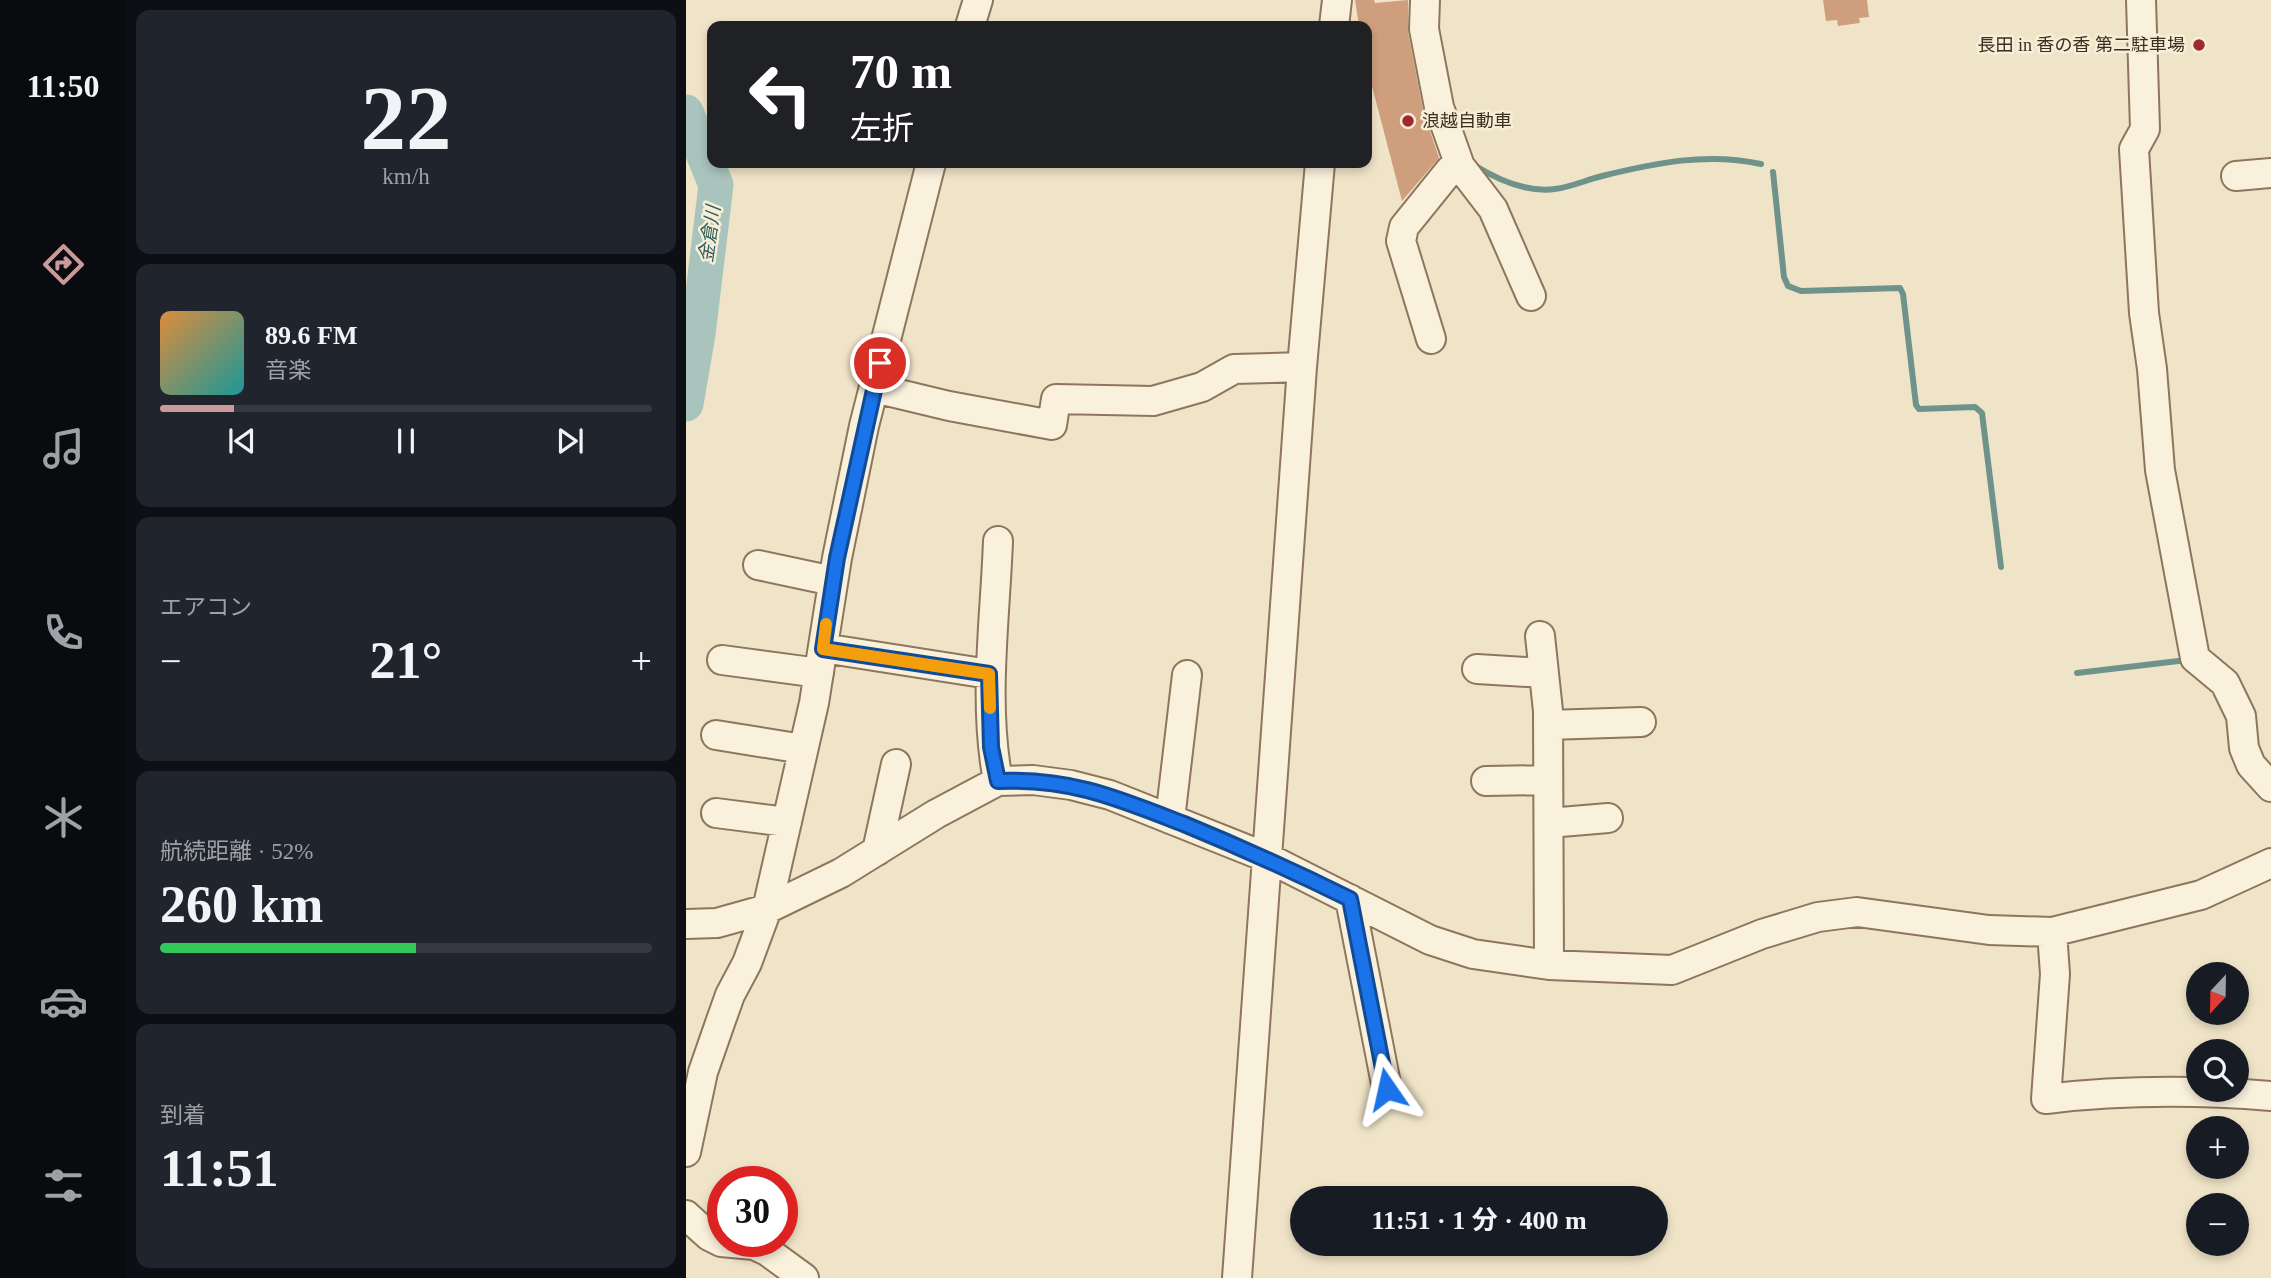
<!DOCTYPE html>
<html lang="ja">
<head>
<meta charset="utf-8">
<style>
	:root { --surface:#171b24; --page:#20242c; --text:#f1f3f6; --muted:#9ea1a6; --line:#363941; --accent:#cc999b }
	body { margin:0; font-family:"Times New Roman","Noto Sans JP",serif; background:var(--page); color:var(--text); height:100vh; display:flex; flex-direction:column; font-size:26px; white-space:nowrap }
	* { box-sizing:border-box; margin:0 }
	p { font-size:23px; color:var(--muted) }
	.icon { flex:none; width:38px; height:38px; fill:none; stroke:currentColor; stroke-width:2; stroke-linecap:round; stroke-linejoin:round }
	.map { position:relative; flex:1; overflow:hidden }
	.details { display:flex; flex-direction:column; gap:10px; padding:10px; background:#0d0f14; width:560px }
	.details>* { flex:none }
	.guide { position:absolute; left:21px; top:21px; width:665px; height:147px; border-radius:14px; box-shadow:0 4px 10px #0003; background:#202124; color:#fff; overflow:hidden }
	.needle { width:46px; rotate:202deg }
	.fabs { position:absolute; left:1500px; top:962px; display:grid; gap:14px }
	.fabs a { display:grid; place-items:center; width:63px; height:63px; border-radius:50%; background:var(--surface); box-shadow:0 4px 10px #0003; font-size:35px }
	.speed { position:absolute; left:21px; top:1166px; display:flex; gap:14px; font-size:35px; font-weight:700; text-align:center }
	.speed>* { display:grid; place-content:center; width:91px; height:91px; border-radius:50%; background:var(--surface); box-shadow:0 4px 10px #0003; line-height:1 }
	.speed .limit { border:10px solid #d22; background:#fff; color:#111 }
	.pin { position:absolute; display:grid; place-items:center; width:60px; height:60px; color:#fff; margin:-30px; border:4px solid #fff; border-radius:50%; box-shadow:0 2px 7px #0007 }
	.me { position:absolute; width:77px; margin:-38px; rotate:349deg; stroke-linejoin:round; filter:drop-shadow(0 0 5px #0008) }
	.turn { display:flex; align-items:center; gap:24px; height:147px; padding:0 28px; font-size:32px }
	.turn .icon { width:91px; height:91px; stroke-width:2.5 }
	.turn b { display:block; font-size:49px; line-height:60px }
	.big { font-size:52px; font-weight:700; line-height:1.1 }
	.details .widget { flex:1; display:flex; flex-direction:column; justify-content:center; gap:10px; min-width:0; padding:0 24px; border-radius:14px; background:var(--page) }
	.details .dial { align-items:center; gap:0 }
	.dial b { font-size:91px; line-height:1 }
	.song { display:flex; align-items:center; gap:21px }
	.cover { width:84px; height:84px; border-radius:10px; background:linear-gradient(135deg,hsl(30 70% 55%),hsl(180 70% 35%)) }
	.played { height:7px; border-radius:4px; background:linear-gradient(90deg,var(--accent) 15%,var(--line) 15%) }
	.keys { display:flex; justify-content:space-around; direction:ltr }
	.heat { display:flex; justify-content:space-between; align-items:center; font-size:38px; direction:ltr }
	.charge { height:10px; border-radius:5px; background:linear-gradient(90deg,#34c759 52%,var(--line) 0) }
	.trip { position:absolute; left:604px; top:1186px; width:378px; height:70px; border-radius:35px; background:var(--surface); box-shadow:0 4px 10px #0003; font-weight:700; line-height:70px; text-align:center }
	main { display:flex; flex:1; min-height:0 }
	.tabs { display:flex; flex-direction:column; width:126px; justify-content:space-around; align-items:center; background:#090b0e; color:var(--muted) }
	.tabs .icon { width:49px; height:49px }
	.tabs .active { color:var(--accent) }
	.tabs b { font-size:32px; color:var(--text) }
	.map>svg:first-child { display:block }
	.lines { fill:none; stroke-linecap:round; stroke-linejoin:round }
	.stream { stroke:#6f938a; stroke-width:6 }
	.river { stroke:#a9c4bc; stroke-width:35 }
	.building { fill:#cf9f7d }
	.minor-casing { stroke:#8d765c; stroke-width:32 }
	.minor { stroke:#faf1dc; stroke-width:28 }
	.route-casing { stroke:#114b97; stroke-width:18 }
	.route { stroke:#1a73e8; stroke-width:12 }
	.slow { stroke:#f59e0b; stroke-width:12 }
	.poi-dot { fill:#9e2a2b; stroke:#f7eed8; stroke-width:2.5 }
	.labels { text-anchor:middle; stroke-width:5; stroke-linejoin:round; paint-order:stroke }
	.poi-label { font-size:18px; fill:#3d2e20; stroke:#f7eed8; text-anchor:end }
	.water-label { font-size:19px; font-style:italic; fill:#2f5d5a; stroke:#f7eed8 }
</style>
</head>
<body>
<main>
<nav class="tabs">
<b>11:50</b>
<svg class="icon active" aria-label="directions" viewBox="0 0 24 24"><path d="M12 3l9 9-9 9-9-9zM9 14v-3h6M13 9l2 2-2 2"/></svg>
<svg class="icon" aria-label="music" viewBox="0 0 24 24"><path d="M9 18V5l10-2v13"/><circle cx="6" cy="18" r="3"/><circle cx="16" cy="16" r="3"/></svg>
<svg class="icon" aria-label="phone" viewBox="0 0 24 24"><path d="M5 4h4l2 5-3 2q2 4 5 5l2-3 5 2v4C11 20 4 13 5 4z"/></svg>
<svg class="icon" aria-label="climate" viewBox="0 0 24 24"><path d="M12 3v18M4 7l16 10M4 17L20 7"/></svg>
<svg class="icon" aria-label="car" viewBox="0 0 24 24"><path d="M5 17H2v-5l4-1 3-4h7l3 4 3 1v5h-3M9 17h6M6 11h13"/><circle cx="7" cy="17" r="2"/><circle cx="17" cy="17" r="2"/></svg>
<svg class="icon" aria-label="filters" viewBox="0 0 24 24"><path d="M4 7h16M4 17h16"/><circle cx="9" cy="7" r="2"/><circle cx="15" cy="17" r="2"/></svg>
</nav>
<section class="details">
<div class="widget dial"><b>22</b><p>km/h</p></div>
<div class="widget">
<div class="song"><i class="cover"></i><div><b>89.6 FM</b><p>音楽</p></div></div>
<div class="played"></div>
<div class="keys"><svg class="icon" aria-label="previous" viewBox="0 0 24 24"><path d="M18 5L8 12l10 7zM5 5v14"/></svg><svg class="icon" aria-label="pause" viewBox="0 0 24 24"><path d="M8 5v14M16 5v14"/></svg><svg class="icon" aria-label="next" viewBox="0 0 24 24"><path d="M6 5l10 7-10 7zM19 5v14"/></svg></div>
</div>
<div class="widget"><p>エアコン</p>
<div class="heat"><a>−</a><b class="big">21°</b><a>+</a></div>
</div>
<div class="widget"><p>航続距離 · 52%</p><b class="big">260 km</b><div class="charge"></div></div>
<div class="widget"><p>到着</p><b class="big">11:51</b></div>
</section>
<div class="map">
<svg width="1585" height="1278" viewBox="0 0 1585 1278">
	<rect width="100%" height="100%" fill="#f0e4c8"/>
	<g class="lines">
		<path class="stream" d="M 788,165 C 812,180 840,193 869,189 C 885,187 900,180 916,176 C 969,163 1021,152 1075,164
			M 1087,172 L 1098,277 L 1102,286 L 1115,291 L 1214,288 L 1217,294 L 1230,405 L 1233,409 L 1289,407 L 1296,413 L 1315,567
			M 1391,673 L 1501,660"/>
		<path class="river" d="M 0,112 L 30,185 L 12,334 L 0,404"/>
	</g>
	<path class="building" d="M 669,0 L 688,0 L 689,3 L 722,0 L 722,32 L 737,110 L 753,158 L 716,201 L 681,67 L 681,26 L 673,26 Z
		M 1137,0 L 1181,0 L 1183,17 L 1173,18 L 1174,23 L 1152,26 L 1151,20 L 1140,21 Z"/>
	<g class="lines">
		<defs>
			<path id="minor" d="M 739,0 L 738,29 L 753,107 L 774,166 L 807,209 L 845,296
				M 1455,0 L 1459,129 L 1448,149 L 1458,313 L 1466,369 L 1474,470 L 1509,658 L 1539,683 L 1555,716 L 1558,748 L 1565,765 L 1585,787
				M 284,26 L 292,0
				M 648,26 L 651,0
				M 1550,176 L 1585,173
				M 745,339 L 715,241 L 718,227 L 764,170 L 774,166
				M 188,388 L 263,406 L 366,425 L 370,399 L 467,401 L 516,387 L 548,369 L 616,367
				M 72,565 L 147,581
				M 854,636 L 862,711 L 863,965
				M 137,648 L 303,674
				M 36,660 L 133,673
				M 791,669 L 858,673
				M 862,725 L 955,722
				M 30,735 L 117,749
				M 312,781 C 297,702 309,621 312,541
				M 800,781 L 862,780
				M 30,813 L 101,822
				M 484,819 L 501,675
				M 863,823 L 922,818
				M 191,851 L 210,764
				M 664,899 L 701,1089
				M 0,924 L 31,923 L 81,909 L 155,873 L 250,814 L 312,781 L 347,780 L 385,785 L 424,795 L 582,858 L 744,940 L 787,954 L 863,965 L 986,970 L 1076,934 L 1132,917 L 1171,912 L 1303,930 L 1366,932 L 1515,895 L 1585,863
				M 1366,932 L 1369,974 L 1360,1099 C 1435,1090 1510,1090 1585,1096
				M 0,1152 L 17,1072 L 33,1026 L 44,995 L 61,963 L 81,909 L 128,703 L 151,558 L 178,426 L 245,163
				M 0,1215 L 23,1236 L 35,1242 L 68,1245 L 81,1251 L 118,1278
				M 551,1278 L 616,367 L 634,163"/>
		</defs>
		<use href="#minor" class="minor-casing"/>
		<use href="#minor" class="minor"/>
	</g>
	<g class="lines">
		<defs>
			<path id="route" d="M 194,363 L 151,558 L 137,649 L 303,674 L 305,747 L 312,781 C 385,778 431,798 498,824 C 554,847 609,872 664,899 L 701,1089"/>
		</defs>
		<use href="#route" class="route-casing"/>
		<use href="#route" class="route"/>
		<path class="slow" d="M 140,624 L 137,649 L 303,674 L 304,708"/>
	</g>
	<g class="poi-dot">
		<circle cx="1513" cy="45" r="7"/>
		<circle cx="722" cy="121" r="7"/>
	</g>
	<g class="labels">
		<g class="poi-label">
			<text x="1499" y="51">長田 in 香の香 第二駐車場</text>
			<text x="736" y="127" text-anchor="start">浪越自動車</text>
		</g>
		<g class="water-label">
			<text transform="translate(23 234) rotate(-82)" y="7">金倉川</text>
		</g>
	</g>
</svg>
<div class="fabs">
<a><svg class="needle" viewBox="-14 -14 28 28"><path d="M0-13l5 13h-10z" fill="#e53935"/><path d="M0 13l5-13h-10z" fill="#9ea1a6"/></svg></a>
<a><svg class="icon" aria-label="search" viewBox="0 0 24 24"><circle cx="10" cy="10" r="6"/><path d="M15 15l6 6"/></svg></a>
<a>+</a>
<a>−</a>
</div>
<div class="speed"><div class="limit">30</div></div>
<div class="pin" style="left:194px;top:363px;background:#d93025"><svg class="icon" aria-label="arrive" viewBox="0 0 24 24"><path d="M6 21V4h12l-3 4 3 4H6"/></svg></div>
<svg class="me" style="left:701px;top:1089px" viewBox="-20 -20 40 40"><path d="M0-17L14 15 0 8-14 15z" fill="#1a73e8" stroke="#fff" stroke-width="4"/></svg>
<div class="trip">11:51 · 1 分 · 400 m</div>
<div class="guide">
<div class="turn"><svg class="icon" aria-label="left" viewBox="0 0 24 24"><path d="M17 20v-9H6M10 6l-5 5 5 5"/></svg><div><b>70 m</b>左折</div></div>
</div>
</div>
</main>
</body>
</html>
